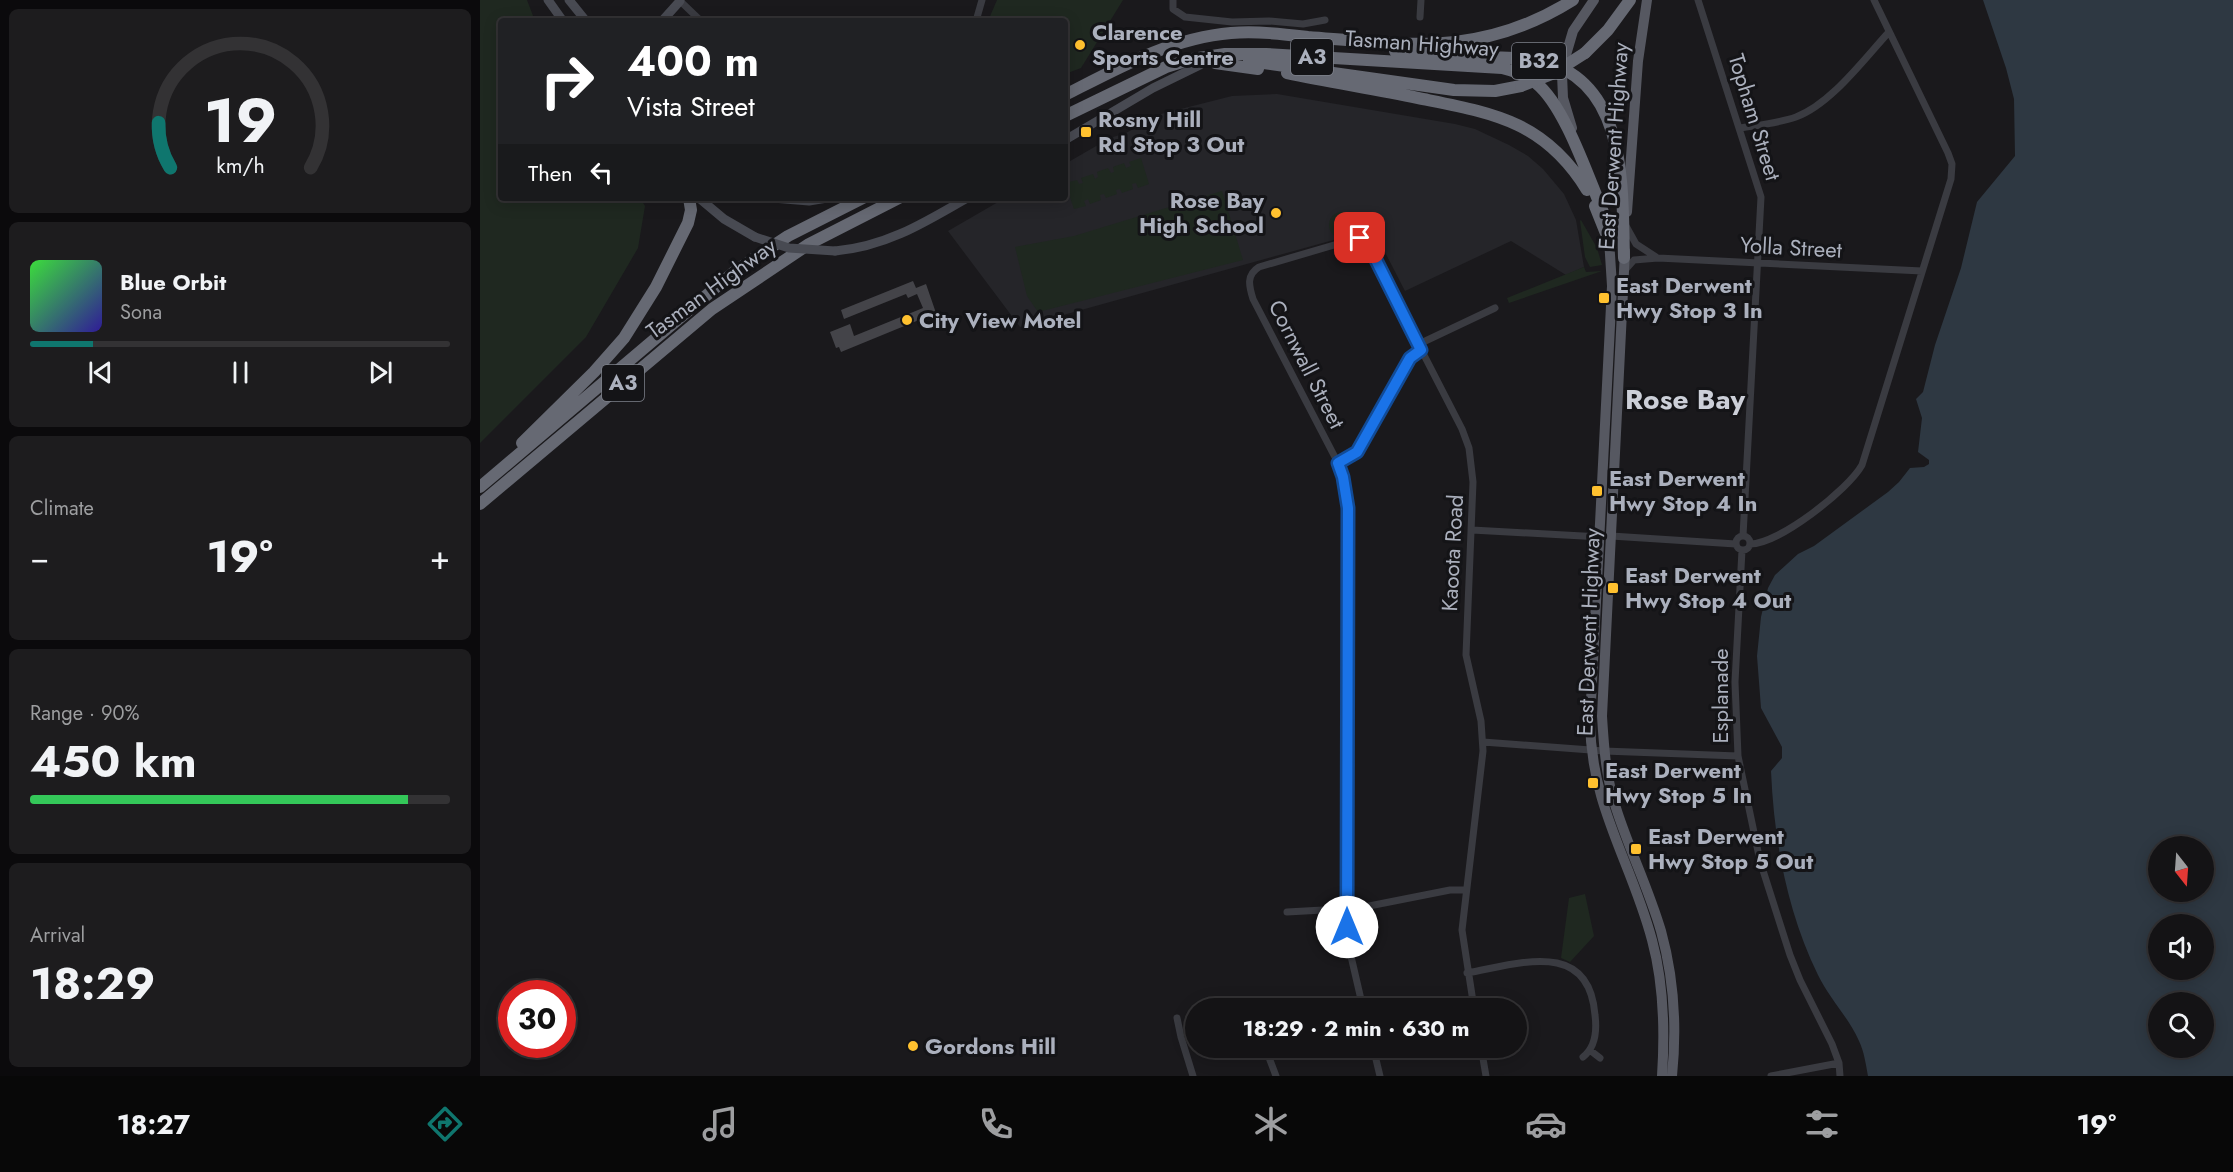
<!DOCTYPE html>
<html lang="en">
<head>
<meta charset="utf-8">
<style>
	:root { --surface:#141315; --page:#1d1c1e; --text:#f1f3f6; --muted:#9d9ea0; --line:#333234; --accent:#0f766e }
	body { margin:0; font-family:Jost,sans-serif; background:var(--page); color:var(--text); height:100vh; display:flex; flex-direction:column; font-size:22px; white-space:nowrap }
	* { box-sizing:border-box; margin:0 }
	p { font-size:20px; color:var(--muted) }
	.icon { flex:none; width:33px; height:33px; fill:none; stroke:currentColor; stroke-width:2; stroke-linecap:round; stroke-linejoin:round }
	.map { position:relative; flex:1; overflow:hidden }
	.side { display:flex; flex-direction:column; gap:9px; padding:9px; background:#0b0a0c; width:480px }
	.side>* { flex:none }
	.banner { position:absolute; left:18px; top:18px; width:570px; height:183px; border-radius:6px; box-shadow:0 3px 15px #0003,0 0 0 2px var(--line); background:#202124; color:#fff; overflow:hidden }
	.needle { width:39px; rotate:163deg }
	.fabs { position:absolute; left:1668px; top:836px; display:grid; gap:12px }
	.fabs a { display:grid; place-items:center; width:66px; height:66px; border-radius:50%; background:var(--surface); box-shadow:0 3px 15px #0003,0 0 0 2px var(--line); font-size:30px }
	.speed { position:absolute; left:18px; top:980px; display:flex; gap:12px; font-size:30px; font-weight:700; text-align:center }
	.speed>* { display:grid; place-content:center; width:78px; height:78px; border-radius:50%; background:var(--surface); box-shadow:0 3px 15px #0003,0 0 0 2px var(--line); line-height:1 }
	.speed .limit { border:9px solid #d22; background:#fff; color:#111 }
	.pin { position:absolute; display:grid; place-items:center; width:51px; height:51px; color:#fff; margin:-26px; border-radius:12px; box-shadow:0 3px 9px #0006 }
	.me { position:absolute; width:66px; margin:-33px; rotate:0deg; stroke-linejoin:round; filter:drop-shadow(0 0 4px #0008) }
	.turn { display:flex; align-items:center; gap:21px; height:126px; padding:0 30px; font-size:27px }
	.turn .icon { width:78px; height:78px; stroke-width:2.5 }
	.turn b { display:block; font-size:42px; line-height:51px }
	.then { display:flex; align-items:center; height:57px; padding:0 30px; background:#0003; gap:12px; font-size:22px }
	.big { font-size:45px; font-weight:700; line-height:1.1 }
	.side .tile { flex:1; display:flex; flex-direction:column; justify-content:center; gap:9px; min-width:0; padding:0 21px; border-radius:9px; background:var(--page) }
	.side .dial { align-items:center; gap:0 }
	.dial svg { height:156px; overflow:visible; fill:none; stroke:var(--line); stroke-width:7; stroke-linecap:round; text-anchor:middle }
	.dial text { fill:var(--text); stroke:none }
	.song { display:flex; align-items:center; gap:18px }
	.cover { width:72px; height:72px; border-radius:9px; background:linear-gradient(135deg,hsl(120 70% 55%),hsl(250 70% 35%)) }
	.played { height:6px; border-radius:3px; background:linear-gradient(90deg,var(--accent) 15%,var(--line) 15%) }
	.keys { display:flex; justify-content:space-around; direction:ltr }
	.heat { display:flex; justify-content:space-between; align-items:center; font-size:33px; direction:ltr }
	.charge { height:9px; border-radius:4px; background:linear-gradient(90deg,#34c759 90%,var(--line) 0) }
	.trip { position:absolute; left:705px; top:998px; width:342px; height:60px; border-radius:30px; background:var(--surface); box-shadow:0 3px 15px #0003,0 0 0 2px var(--line); font-weight:700; line-height:60px; text-align:center }
	.tab-bar { display:flex; height:96px; justify-content:space-around; align-items:center; background:#080808; color:var(--muted) }
	.tab-bar .icon { width:42px; height:42px }
	.tab-bar .selected { color:var(--accent) }
	.tab-bar b { font-size:27px; color:var(--text) }
	main { display:flex; flex:1; min-height:0 }
	.map>svg:first-child { display:block }
	.built { fill:#252529 }
	.green { fill:#1f2820 }
	.water { fill:#2e3842; fill-rule:evenodd }
	.building { fill:#444449 }
	.lines { fill:none; stroke-linecap:round; stroke-linejoin:round }
	.street { stroke:#3a3b41; stroke-width:7 }
	.secondary { stroke:#484a52; stroke-width:9 }
	.primary { stroke:#565861; stroke-width:10 }
	.highway { stroke:#666973; stroke-width:12 }
	.secondary-bridge { stroke:#484a52; stroke-width:9 }
	.highway-bridge { stroke:#666973; stroke-width:12 }
	.route-casing { stroke:#114b97; stroke-width:15 }
	.route { stroke:#1a73e8; stroke-width:10 }
	.poi-dot { fill:#ffc12f; stroke:#141417; stroke-width:2 }
	.labels { text-anchor:middle; stroke-width:6; stroke-linejoin:round; paint-order:stroke }
	.shield { fill:#141417; stroke:#7e818b; stroke-width:1.5 }
	.shield-label { font-size:21px; font-weight:bold; fill:#abb0bd }
	.poi-label { font-size:22px; font-weight:bold; fill:#abb0bd; stroke:#141417; text-anchor:start }
	.street-label { font-size:22px; fill:#abb0bd; stroke:#141417 }
	.district-label { font-size:28px; font-weight:bold; fill:#cccfd8; stroke:#141417 }
</style>
</head>
<body>
<main>
<section class="side">
<div class="tile dial"><svg viewBox="0 0 100 80">
<path d="M14 69A42 42 0 1 1 86 69"/>
<path d="M14 69A42 42 0 0 1 8 46" stroke="#0f766e"/>
<text x="50" y="56" font-size="32" font-weight="700">19</text>
<text x="50" y="72" font-size="11">km/h</text>
</svg></div>
<div class="tile">
<div class="song"><i class="cover"></i><div><b>Blue Orbit</b><p>Sona</p></div></div>
<div class="played"></div>
<div class="keys"><svg class="icon" aria-label="previous" viewBox="0 0 24 24"><path d="M18 5L8 12l10 7zM5 5v14"/></svg><svg class="icon" aria-label="pause" viewBox="0 0 24 24"><path d="M8 5v14M16 5v14"/></svg><svg class="icon" aria-label="next" viewBox="0 0 24 24"><path d="M6 5l10 7-10 7zM19 5v14"/></svg></div>
</div>
<div class="tile"><p>Climate</p>
<div class="heat"><a>−</a><b class="big">19°</b><a>+</a></div>
</div>
<div class="tile"><p>Range · 90%</p><b class="big">450 km</b><div class="charge"></div></div>
<div class="tile"><p>Arrival</p><b class="big">18:29</b></div>
</section>
<div class="map">
<svg width="1753" height="1076" viewBox="0 0 1753 1076">
	<rect width="100%" height="100%" fill="#1a191c"/>
	<path class="built" d="M 797,94 L 975,124 L 995,129 L 1029,145 L 1048,156 L 1063,169 L 1084,194 L 1096,220 L 1104,267 L 1086,275 L 1031,241 L 925,291 L 893,229 L 540,327 L 468,231 L 525,198 L 585,198 L 585,164 L 630,138 L 646,133 L 681,114 L 752,96 Z"/>
	<path class="green" d="M 0,0 L 47,0 L 55,21 L 21,21 L 21,198 L 160,198 L 165,206 L 158,248 L 106,337 L 0,443 Z
		M 517,0 L 643,0 L 601,68 L 585,74 L 585,21 L 508,21 Z
		M 661,158 L 669,184 L 658,188 L 656,183 L 652,184 L 653,189 L 642,193 L 640,189 L 636,190 L 637,194 L 626,198 L 624,194 L 620,195 L 621,200 L 610,204 L 608,199 L 604,201 L 606,206 L 594,209 L 585,183 L 597,180 L 599,184 L 603,183 L 601,178 L 613,174 L 615,179 L 618,177 L 617,172 L 628,168 L 631,173 L 634,172 L 633,167 L 644,163 L 646,168 L 651,166 L 649,162 Z
		M 742,191 L 763,260 L 558,312 L 547,296 L 535,247 L 594,236 Z
		M849 225a13 13 0 1 1 26 0a13 13 0 1 1-26 0Z
		M 1101,220 L 1117,248 L 1122,265 L 1110,267 L 1105,257 L 1100,221 Z
		M 1104,267 L 1106,272 L 1122,271 L 1029,303 L 1027,298 Z
		M 1105,894 L 1114,936 L 1090,962 L 1081,958 L 1089,898 Z"/>
	<path class="water" d="M 1503,0 L 1753,0 L 1753,1076 L 1388,1076 C 1386,1065 1384,1051 1379,1041 C 1369,1018 1349,998 1338,975 C 1307,911 1294,841 1291,771 L 1302,758 L 1302,747 L 1281,708 L 1277,656 L 1281,617 L 1288,588 L 1295,575 L 1318,554 L 1334,546 L 1408,492 L 1419,482 L 1430,468 L 1444,467 L 1449,464 L 1449,460 L 1438,452 L 1442,418 L 1436,399 L 1443,392 L 1455,345 L 1481,268 L 1497,202 L 1535,156 L 1534,99 L 1526,68 ZM 1678,846 L 1724,846 L 1724,891 L 1678,891 ZM 1678,924 L 1724,924 L 1724,969 L 1678,969 ZM 1678,1002 L 1724,1002 L 1724,1047 L 1678,1047 Z"/>
	<path class="building" d="M 433,281 L 436,288 L 446,284 L 456,313 L 361,352 L 359,347 L 356,348 L 350,332 L 370,324 L 374,336 L 443,308 L 437,294 L 428,298 L 426,294 L 364,319 L 361,310 Z"/>
	<g class="lines">
		<path class="street" d="M 199,0 L 221,21
			M 693,0 L 693,9 L 705,17 L 752,22 L 789,21 L 823,24 L 845,20
			M 1218,0 L 1281,197 L 1263,536
			M 940,17 L 941,0
			M 415,21 L 422,21
			M 496,21 L 502,0
			M 1261,128 C 1279,125 1299,123 1316,117 C 1351,104 1384,59 1409,32
			M 1146,226 L 1156,244 L 1176,257
			M 1146,269 L 1154,260 L 1178,258 L 1442,271
			M 939,344 L 1015,308
			M 858,463 L 877,452 L 930,358 L 941,350
			M 992,530 L 1121,537
			M1256 543a7 7 0 1 1 14 0a7 7 0 1 1-14 0Z
			M 1131,536 L 1256,544
			M 1270,544 C 1299,544 1368,490 1382,465 L 1471,179 L 1472,164 L 1468,153 L 1394,0
			M 1262,550 L 1255,682 L 1258,756 L 1280,861 L 1310,955 L 1320,980 L 1352,1044 L 1359,1063 L 1360,1076
			M 1003,742 L 1124,751 L 1258,756
			M 807,912 L 879,908 L 970,890 L 986,890
			M 987,973 C 1038,964 1109,938 1115,1015 C 1117,1031 1116,1047 1103,1057
			M 787,1008 L 787,1002
			M 883,1008 L 867,939 L 868,528 L 863,476 L 858,463 L 773,299 C 769,286 766,275 779,267 L 878,238 L 885,240 L 889,248 L 982,429 L 989,448 L 993,482 L 986,655 L 1001,721 L 1003,751 L 982,930 L 994,1008
			M 697,1018 L 701,1037 L 713,1076
			M 785,1047 L 796,1076
			M 893,1047 L 900,1076
			M 1001,1047 L 1006,1076
			M 1111,1051 L 1120,1058
			M 1291,1076 L 1359,1063"/>
		<path class="secondary" d="M 68,0 L 83,21
			M 89,0 L 106,21
			M 182,21 L 200,1
			M 585,140 L 673,88 L 720,65
			M 219,198 L 244,219 L 275,237
			M 293,198 L 329,201 L 347,198
			M 355,251 C 405,247 444,223 487,198"/>
		<path class="primary" d="M 1083,65 L 1093,31 L 1114,0
			M 1082,74 L 1083,98 L 1092,128
			M 1147,212 L 1158,61 L 1167,0
			M 1129,239 L 1132,286 L 1110,721 C 1111,807 1151,861 1172,940 C 1184,984 1185,1030 1182,1076
			M 1145,251 L 1122,716 C 1124,748 1126,780 1137,811 C 1150,851 1169,890 1181,931 C 1194,978 1197,1027 1192,1076"/>
		<path class="highway" d="M 915,51 C 945,55 976,56 1006,57 C 1024,58 1043,57 1061,61 C 1148,81 1142,187 1144,258
			M 1105,53 L 1128,30 L 1150,0
			M 769,61 L 974,90 L 1015,91 L 1041,86
			M 735,63 L 778,69
			M 807,73 C 851,82 894,89 938,98 C 1012,113 1064,120 1107,190
			M 585,95 C 638,68 691,38 751,33 C 777,31 803,34 828,37 C 930,45 1002,57 1093,0
			M 585,116 L 686,67 L 712,59 L 745,54 L 786,54 L 1022,68 C 1034,71 1046,75 1056,83 C 1085,106 1108,177 1123,212
			M 1115,206 L 1131,246
			M 42,443 L 114,372 L 144,338 L 176,287 L 208,223 L 211,210 L 209,198
			M 0,487 L 254,272 L 308,236 L 383,198
			M 0,504 L 232,309 L 329,244 L 419,198"/>
		<path class="secondary-bridge" d="M 275,237 L 309,248 L 355,251"/>
		<path class="highway-bridge" d="M 1041,86 L 1072,74 L 1105,53"/>
	</g>
	<g class="lines">
		<defs>
			<path id="route" d="M 867,927 L 868,508 L 863,477 L 858,463 L 877,452 L 930,358 L 941,350 L 890,248 L 880,238"/>
		</defs>
		<use href="#route" class="route-casing"/>
		<use href="#route" class="route"/>
	</g>
	<g class="poi-dot">
		<circle cx="600" cy="45" r="6"/>
		<rect x="600" y="126" width="12" height="12" rx="3"/>
		<circle cx="796" cy="213" r="6"/>
		<rect x="1118" y="292" width="12" height="12" rx="3"/>
		<circle cx="427" cy="320" r="6"/>
		<rect x="1111" y="485" width="12" height="12" rx="3"/>
		<rect x="1127" y="582" width="12" height="12" rx="3"/>
		<rect x="1107" y="777" width="12" height="12" rx="3"/>
		<rect x="1150" y="843" width="12" height="12" rx="3"/>
		<circle cx="433" cy="1046" r="6"/>
	</g>
	<g class="labels">
		<g class="shield">
			<rect x="811" y="39" width="42" height="36" rx="4.5"/>
			<rect x="1032" y="43" width="54" height="36" rx="4.5"/>
			<rect x="122" y="365" width="42" height="36" rx="4.5"/>
		</g>
		<g class="shield-label">
			<text x="832" y="64">A3</text>
			<text x="1059" y="68">B32</text>
			<text x="143" y="390">A3</text>
		</g>
		<g class="poi-label">
			<text x="612" y="40">Clarence<tspan x="612" dy="25">Sports Centre</tspan></text>
			<text x="618" y="127">Rosny Hill<tspan x="618" dy="25">Rd Stop 3 Out</tspan></text>
			<text x="784" y="208" text-anchor="end">Rose Bay<tspan x="784" dy="25">High School</tspan></text>
			<text x="1136" y="293">East Derwent<tspan x="1136" dy="25">Hwy Stop 3 In</tspan></text>
			<text x="439" y="328">City View Motel</text>
			<text x="1129" y="486">East Derwent<tspan x="1129" dy="25">Hwy Stop 4 In</tspan></text>
			<text x="1145" y="583">East Derwent<tspan x="1145" dy="25">Hwy Stop 4 Out</tspan></text>
			<text x="1125" y="778">East Derwent<tspan x="1125" dy="25">Hwy Stop 5 In</tspan></text>
			<text x="1168" y="844">East Derwent<tspan x="1168" dy="25">Hwy Stop 5 Out</tspan></text>
			<text x="445" y="1054">Gordons Hill</text>
		</g>
		<g class="street-label">
			<text transform="translate(942 43) rotate(4)" y="8">Tasman Highway</text>
			<text transform="translate(1275 117) rotate(73)" y="8">Topham Street</text>
			<text transform="translate(1133 146) rotate(-86)" y="8">East Derwent Highway</text>
			<text transform="translate(1311 247) rotate(3)" y="8">Yolla Street</text>
			<text transform="translate(231 288) rotate(-36)" y="8">Tasman Highway</text>
			<text transform="translate(827 364) rotate(63)" y="8">Cornwall Street</text>
			<text transform="translate(972 553) rotate(-87)" y="8">Kaoota Road</text>
			<text transform="translate(1108 632) rotate(-88)" y="8">East Derwent Highway</text>
			<text transform="translate(1240 696) rotate(-90)" y="8">Esplanade</text>
		</g>
		<g class="district-label">
			<text x="1205" y="409">Rose Bay</text>
		</g>
	</g>
</svg>
<div class="fabs">
<a><svg class="needle" viewBox="-14 -14 28 28"><path d="M0-13l5 13h-10z" fill="#e53935"/><path d="M0 13l5-13h-10z" fill="#9d9ea0"/></svg></a>
<a><svg class="icon" aria-label="sound" viewBox="0 0 24 24"><path d="M4 9h4l5-4v14l-5-4H4zM17 9q2 3 0 6"/></svg></a>
<a><svg class="icon" aria-label="search" viewBox="0 0 24 24"><circle cx="10" cy="10" r="6"/><path d="M15 15l6 6"/></svg></a>
</div>
<div class="speed"><div class="limit">30</div></div>
<div class="pin" style="left:880px;top:238px;background:#d93025"><svg class="icon" aria-label="arrive" viewBox="0 0 24 24"><path d="M6 21V4h12l-3 4 3 4H6"/></svg></div>
<svg class="me" style="left:867px;top:927px" viewBox="-20 -20 40 40"><circle r="19" fill="#fff"/><path d="M0-13L10 11 0 6-10 11z" fill="#1a73e8"/></svg>
<div class="trip">18:29 · 2 min · 630 m</div>
<div class="banner">
<div class="turn"><svg class="icon" aria-label="right" viewBox="0 0 24 24"><path d="M7 20v-9h11M14 6l5 5-5 5"/></svg><div><b>400 m</b>Vista Street</div></div>
<div class="then">Then<svg class="icon" aria-label="left" viewBox="0 0 24 24"><path d="M17 20v-9H6M10 6l-5 5 5 5"/></svg></div>
</div>
</div>
</main>
<nav class="tab-bar">
<b>18:27</b>
<svg class="icon selected" aria-label="directions" viewBox="0 0 24 24"><path d="M12 3l9 9-9 9-9-9zM9 14v-3h6M13 9l2 2-2 2"/></svg>
<svg class="icon" aria-label="music" viewBox="0 0 24 24"><path d="M9 18V5l10-2v13"/><circle cx="6" cy="18" r="3"/><circle cx="16" cy="16" r="3"/></svg>
<svg class="icon" aria-label="phone" viewBox="0 0 24 24"><path d="M5 4h4l2 5-3 2q2 4 5 5l2-3 5 2v4C11 20 4 13 5 4z"/></svg>
<svg class="icon" aria-label="climate" viewBox="0 0 24 24"><path d="M12 3v18M4 7l16 10M4 17L20 7"/></svg>
<svg class="icon" aria-label="car" viewBox="0 0 24 24"><path d="M5 17H2v-5l4-1 3-4h7l3 4 3 1v5h-3M9 17h6M6 11h13"/><circle cx="7" cy="17" r="2"/><circle cx="17" cy="17" r="2"/></svg>
<svg class="icon" aria-label="filters" viewBox="0 0 24 24"><path d="M4 7h16M4 17h16"/><circle cx="9" cy="7" r="2"/><circle cx="15" cy="17" r="2"/></svg>
<b>19°</b>
</nav>
</body>
</html>
